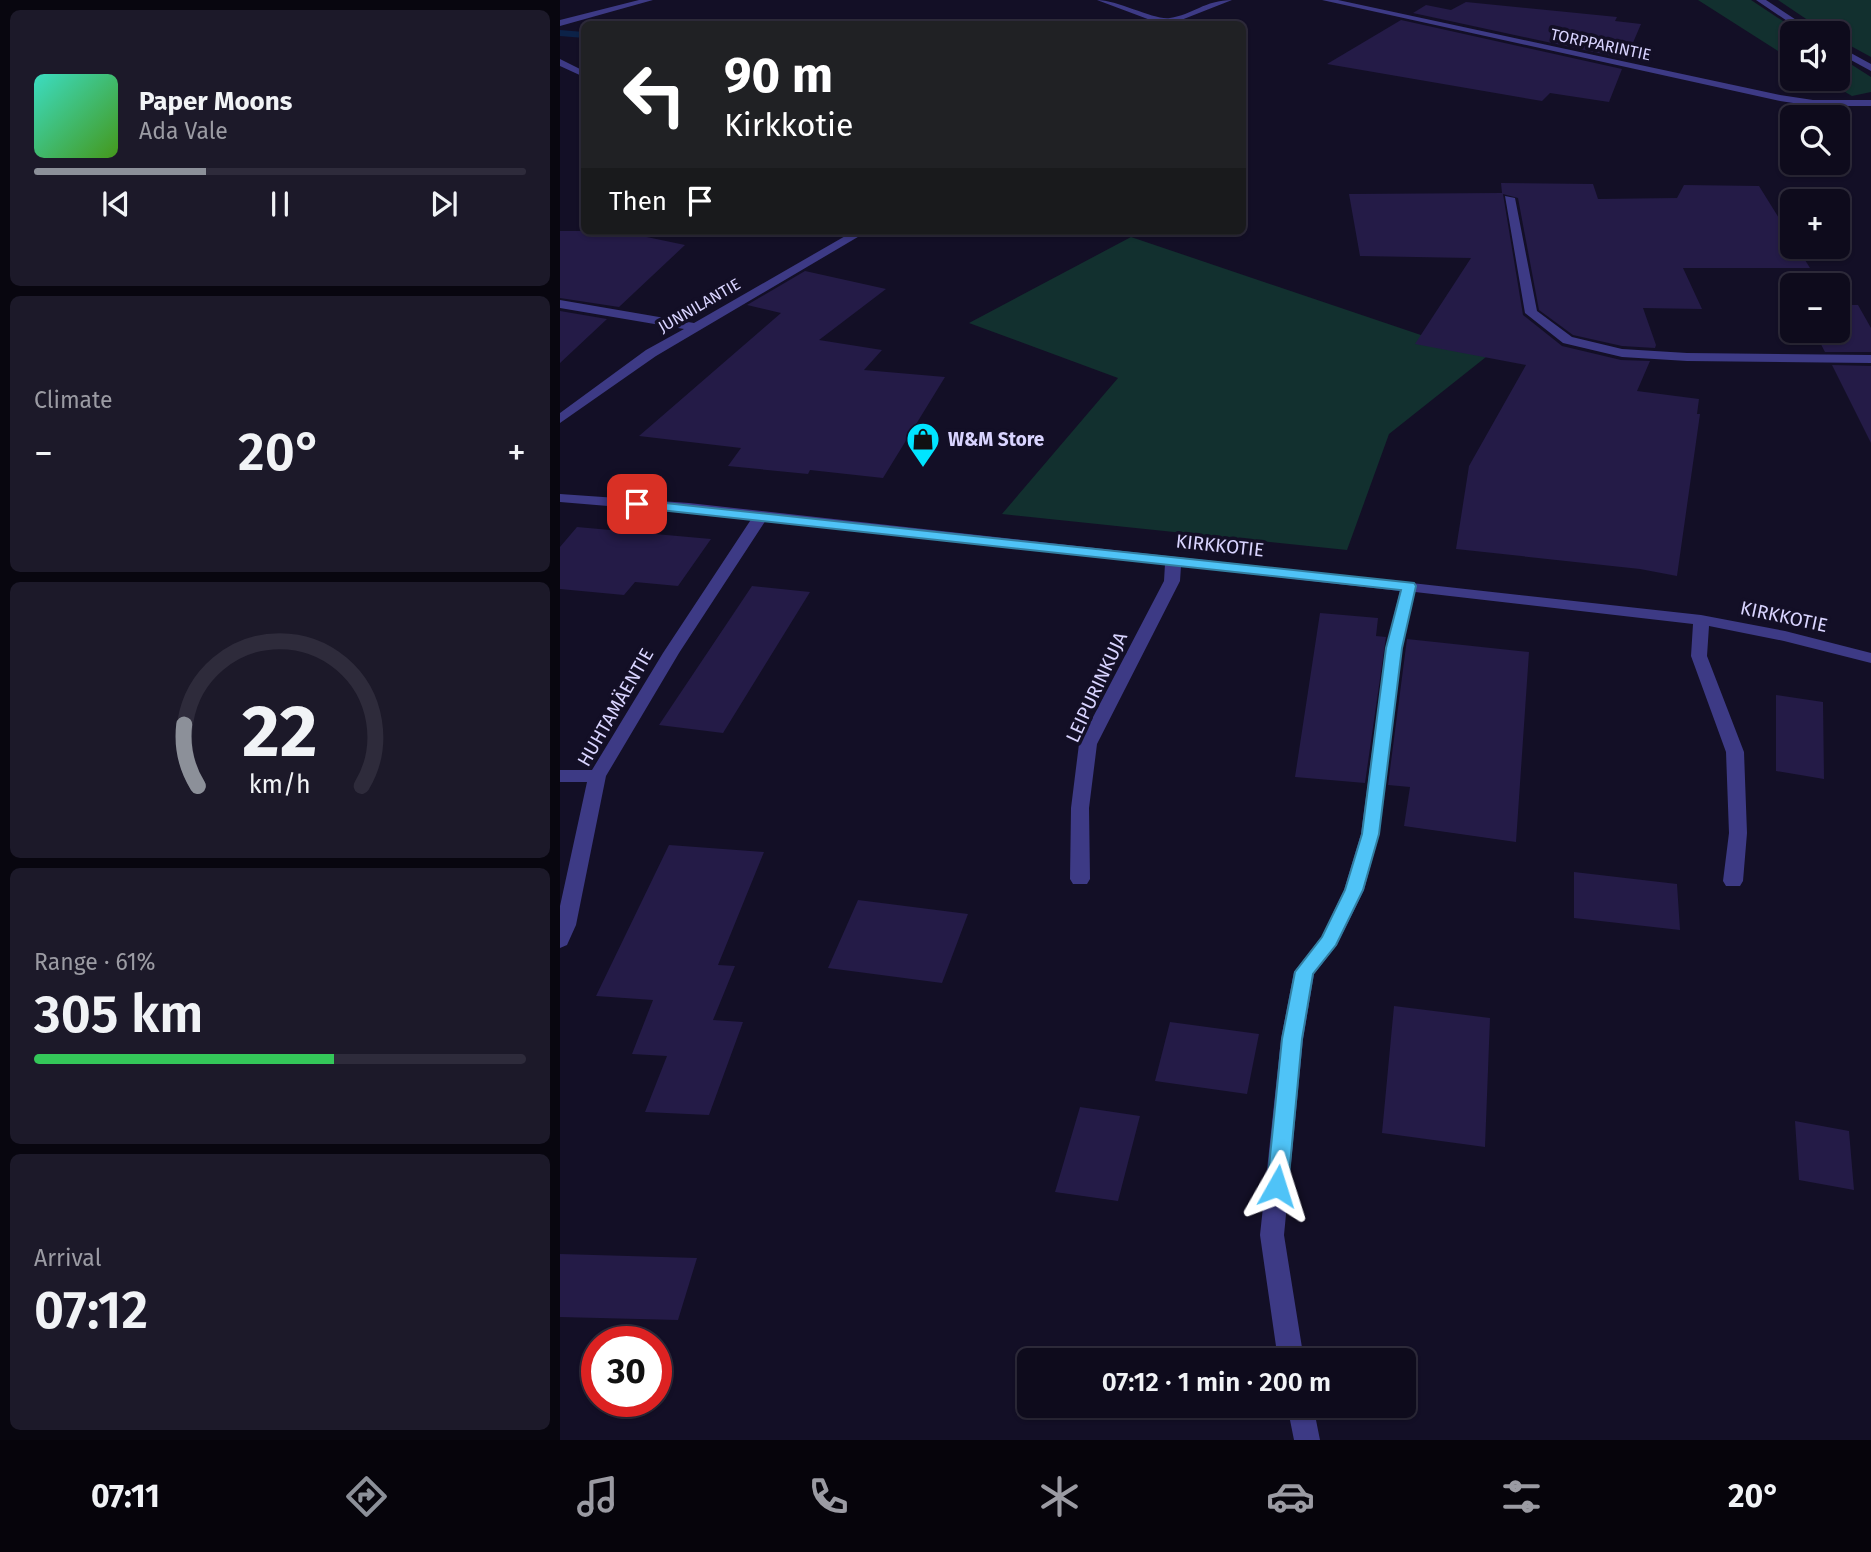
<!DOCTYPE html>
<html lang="en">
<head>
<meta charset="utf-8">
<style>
	:root { --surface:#0e0b1c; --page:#1c1929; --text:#f1f3f6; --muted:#9b9ba3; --line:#2e2b3b; --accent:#8c9099 }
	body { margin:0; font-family:"Fira Sans",sans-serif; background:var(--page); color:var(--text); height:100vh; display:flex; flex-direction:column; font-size:26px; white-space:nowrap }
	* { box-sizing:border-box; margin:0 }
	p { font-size:23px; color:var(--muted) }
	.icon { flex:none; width:38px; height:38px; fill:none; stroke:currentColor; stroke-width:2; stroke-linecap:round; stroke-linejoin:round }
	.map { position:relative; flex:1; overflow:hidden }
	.side { display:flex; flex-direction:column; gap:10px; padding:10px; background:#08060f; width:560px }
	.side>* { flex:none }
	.guide { position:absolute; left:21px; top:21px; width:665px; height:214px; border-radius:10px; box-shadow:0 2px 5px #0004,0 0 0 2px var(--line); background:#202124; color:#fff; overflow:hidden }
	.tools { position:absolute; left:1220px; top:21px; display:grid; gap:14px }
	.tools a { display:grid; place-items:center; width:70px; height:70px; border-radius:10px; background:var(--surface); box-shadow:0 2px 5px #0004,0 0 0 2px var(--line); font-size:35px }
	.speed { position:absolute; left:21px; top:1326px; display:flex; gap:14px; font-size:35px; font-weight:700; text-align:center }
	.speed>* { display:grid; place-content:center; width:91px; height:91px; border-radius:50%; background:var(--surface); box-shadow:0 2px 5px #0004,0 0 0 2px var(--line); line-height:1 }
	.speed .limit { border:10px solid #d22; background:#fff; color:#111 }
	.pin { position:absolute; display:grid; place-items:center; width:60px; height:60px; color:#fff; margin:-30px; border-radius:14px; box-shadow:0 4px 10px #0006 }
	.me { position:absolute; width:77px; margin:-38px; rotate:6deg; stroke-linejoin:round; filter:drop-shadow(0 0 5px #0008) }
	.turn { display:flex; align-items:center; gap:24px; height:147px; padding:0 28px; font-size:32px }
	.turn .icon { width:91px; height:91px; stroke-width:2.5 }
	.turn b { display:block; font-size:49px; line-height:60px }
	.then { display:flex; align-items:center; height:66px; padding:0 28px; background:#0003; gap:14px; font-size:26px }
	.big { font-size:52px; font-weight:600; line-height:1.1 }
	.side .card { flex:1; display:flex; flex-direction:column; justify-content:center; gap:10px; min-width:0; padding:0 24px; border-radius:10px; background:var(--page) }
	.side .dial { align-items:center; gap:0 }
	.dial svg { height:182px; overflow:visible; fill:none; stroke:var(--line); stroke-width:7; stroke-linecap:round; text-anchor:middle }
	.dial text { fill:var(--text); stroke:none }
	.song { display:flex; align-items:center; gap:21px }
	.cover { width:84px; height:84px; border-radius:10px; background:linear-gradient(135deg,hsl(170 70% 55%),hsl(100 70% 35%)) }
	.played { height:7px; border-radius:4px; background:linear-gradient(90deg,var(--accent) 35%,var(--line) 35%) }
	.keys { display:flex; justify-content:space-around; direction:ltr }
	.heat { display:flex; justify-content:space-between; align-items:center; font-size:38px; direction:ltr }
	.charge { height:10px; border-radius:5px; background:linear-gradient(90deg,#34c759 61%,var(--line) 0) }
	.trip { position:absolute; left:457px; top:1348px; width:399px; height:70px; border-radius:10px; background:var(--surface); box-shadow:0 2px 5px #0004,0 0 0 2px var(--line); font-weight:600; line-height:70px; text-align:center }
	.menu { display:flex; height:112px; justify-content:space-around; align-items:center; background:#06040b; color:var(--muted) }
	.menu .icon { width:49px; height:49px }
	.menu .current { color:var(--accent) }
	.menu b { font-size:32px; color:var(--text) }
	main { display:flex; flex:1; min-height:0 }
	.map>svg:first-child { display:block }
	.green { fill:#12302f }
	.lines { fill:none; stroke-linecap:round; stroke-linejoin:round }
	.stream { fill:#0c2248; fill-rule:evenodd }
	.building { fill:#241b47 }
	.minor { fill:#3d3a85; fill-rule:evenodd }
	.route { fill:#4fc3f7; stroke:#337fa1; stroke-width:2 }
	.labels { text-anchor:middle; stroke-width:7; stroke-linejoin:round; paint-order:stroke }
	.far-street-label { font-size:16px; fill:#d9d4ff; stroke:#130f26 }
	.poi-label { font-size:19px; font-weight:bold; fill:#d9d4ff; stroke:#130f26; text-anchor:start }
	.street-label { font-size:19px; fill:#d9d4ff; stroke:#130f26 }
</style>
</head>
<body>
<main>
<section class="side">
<div class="card">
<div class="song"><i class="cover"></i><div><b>Paper Moons</b><p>Ada Vale</p></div></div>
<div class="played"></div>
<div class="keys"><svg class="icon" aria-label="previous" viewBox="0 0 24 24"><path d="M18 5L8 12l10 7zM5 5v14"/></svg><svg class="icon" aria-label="pause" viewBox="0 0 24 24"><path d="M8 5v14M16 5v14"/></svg><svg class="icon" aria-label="next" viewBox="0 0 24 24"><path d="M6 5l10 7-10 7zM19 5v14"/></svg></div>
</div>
<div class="card"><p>Climate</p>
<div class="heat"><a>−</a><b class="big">20°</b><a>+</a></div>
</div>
<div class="card dial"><svg viewBox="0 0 100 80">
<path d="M14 69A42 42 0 1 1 86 69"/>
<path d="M14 69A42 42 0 0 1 8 42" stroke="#8c9099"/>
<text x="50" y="56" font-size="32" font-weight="700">22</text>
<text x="50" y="72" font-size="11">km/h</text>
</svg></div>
<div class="card"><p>Range · 61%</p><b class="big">305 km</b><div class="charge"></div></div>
<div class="card"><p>Arrival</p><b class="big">07:12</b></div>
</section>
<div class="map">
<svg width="1311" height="1440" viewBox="0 0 1311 1440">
	<rect width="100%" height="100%" fill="#130f26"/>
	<path class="green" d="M 1138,0 L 1191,0 L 1241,33 L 1232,33 L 1232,60 Z
		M 1218,0 L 1311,0 L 1311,57 L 1278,39 L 1278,33 L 1267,33 Z
		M 1278,56 L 1311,77 L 1311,92 L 1292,96 L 1263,79 L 1278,79 Z
		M 571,237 L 926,357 L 829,434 L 787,550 L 442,514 L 558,378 L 409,323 Z"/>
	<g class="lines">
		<path class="stream" d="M 0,30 L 24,32 L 24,38 L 0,36 Z"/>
	</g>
	<path class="building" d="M 906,2 L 1057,17 L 1055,21 L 1081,24 L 1066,59 L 853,13 L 866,5 L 891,10 Z
		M 841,20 L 1062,69 L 1049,102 L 990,93 L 982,101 L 767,64 Z
		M 941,183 L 1033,184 L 1038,199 L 1117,198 L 1124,185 L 1199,186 L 1232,239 L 1232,247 L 1237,247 L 1250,268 L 1123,268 L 1142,309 L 1083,308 L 1096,345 L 1095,348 L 1062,346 L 1013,335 L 979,310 L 958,198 L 943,194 L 963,315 L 1002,346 L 1061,360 L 1090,361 L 1077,391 L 1139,399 L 1137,414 L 1140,414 L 1117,576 L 1080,569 L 896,549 L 909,466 L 966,365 L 855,344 L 911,258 L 800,256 L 789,194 L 942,193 Z
		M 0,231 L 58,231 L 125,245 L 59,307 L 0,298 Z
		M 245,271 L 326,289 L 259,340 L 322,350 L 304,370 L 385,377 L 323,478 L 250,470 L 248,474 L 168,466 L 181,448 L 79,436 L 221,313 L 187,305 Z
		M 1278,305 L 1298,305 L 1311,328 L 1311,352 L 1265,352 L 1254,331 L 1278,331 Z
		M 0,311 L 47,319 L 0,363 Z
		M 1272,365 L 1311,366 L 1311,443 Z
		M 17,527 L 151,539 L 118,586 L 75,582 L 64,595 L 0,589 L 0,547 Z
		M 192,586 L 250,592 L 163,733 L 99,725 Z
		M 760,613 L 818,618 L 816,636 L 826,637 L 805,783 L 735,777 Z
		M 847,639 L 969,652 L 956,842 L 844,826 L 850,787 L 828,785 Z
		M 1216,695 L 1263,702 L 1264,779 L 1216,771 Z
		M 109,845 L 204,852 L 158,965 L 175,966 L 153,1020 L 183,1022 L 149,1115 L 85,1112 L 107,1056 L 72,1054 L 93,1000 L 36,996 Z
		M 1014,872 L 1117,884 L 1120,930 L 1014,918 Z
		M 298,900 L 408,914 L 382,983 L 268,968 Z
		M 834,1006 L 930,1018 L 925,1147 L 822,1133 Z
		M 610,1022 L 699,1034 L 687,1094 L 595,1081 Z
		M 520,1107 L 580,1116 L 558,1201 L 495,1192 Z
		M 1235,1121 L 1289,1131 L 1294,1190 L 1239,1180 Z
		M 0,1254 L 137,1258 L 118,1320 L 0,1317 Z"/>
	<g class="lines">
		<path class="minor" d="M 79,0 L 93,0 L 0,26 L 0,20 Z
			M 537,0 C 558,0 596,21 610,18 C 632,15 645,0 672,0 L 611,24 L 601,24 Z
			M 762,0 L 778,0 L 1220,95 L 1253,100 L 1311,100 L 1311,106 L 1253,106 L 1220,101 Z
			M 1196,0 L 1206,0 L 1256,33 L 1245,33 Z
			M 1278,46 L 1311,64 L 1311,71 L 1278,53 Z
			M 0,59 L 24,71 L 24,77 L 0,66 Z
			M 945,196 L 955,198 L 977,311 L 1012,337 L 1062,349 L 1127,353 L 1311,355 L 1311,363 L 1127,361 L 1062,357 L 1003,343 L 965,313 Z
			M 294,231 L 308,231 L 96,356 L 0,423 L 0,413 L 86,350 L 124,329 L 0,308 L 0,300 L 134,323 Z
			M 0,494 L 129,503 L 1141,615 L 1225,631 L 1311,653 L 1311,663 L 1224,641 L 1149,626 L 1147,656 L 1184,752 L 1187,833 L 1183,881 L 1180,886 L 1166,886 L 1163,881 L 1169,833 L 1166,752 L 1131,656 L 1133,624 L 855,592 L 842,648 L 819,834 L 804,890 L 777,945 L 754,974 L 743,1039 L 724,1235 L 744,1360 L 718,1360 L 700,1235 L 721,1039 L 734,972 L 762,936 L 784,890 L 801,834 L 826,648 L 840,591 L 621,566 L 620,581 L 537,744 L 529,808 L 530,879 L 527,884 L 513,884 L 510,879 L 511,808 L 519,744 L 604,581 L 605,564 L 206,520 L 119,653 L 46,776 L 16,925 L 7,945 L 0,948 L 0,906 L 27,782 L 0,782 L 0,770 L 32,770 L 103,653 L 192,518 L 0,502 Z
			M 727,1405 L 753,1405 L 760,1440 L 734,1440 Z"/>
	</g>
	<path class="route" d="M 77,500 L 854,583 L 856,586 L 842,648 L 819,834 L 803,890 L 776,945 L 753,974 L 742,1039 L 728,1186 L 725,1192 L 717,1195 L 710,1192 L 707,1186 L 722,1039 L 735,972 L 762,937 L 785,890 L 802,834 L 826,648 L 841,590 L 72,507 L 70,504 Z"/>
	<defs>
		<symbol id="shop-pin" viewBox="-11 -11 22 30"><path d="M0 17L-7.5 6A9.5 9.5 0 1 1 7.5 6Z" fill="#00e5ff" stroke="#130f26"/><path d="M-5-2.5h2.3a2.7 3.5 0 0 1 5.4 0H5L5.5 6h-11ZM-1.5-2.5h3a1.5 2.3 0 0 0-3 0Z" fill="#111"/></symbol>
	</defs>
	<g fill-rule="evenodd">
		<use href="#shop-pin" x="344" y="420" width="38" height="52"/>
	</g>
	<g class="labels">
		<g class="far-street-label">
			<text transform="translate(1041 44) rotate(12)" y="6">TORPPARINTIE</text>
			<text transform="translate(139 305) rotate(-30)" y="6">JUNNILANTIE</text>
		</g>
		<g class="poi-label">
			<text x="388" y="446">W&amp;M Store</text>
		</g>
		<g class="street-label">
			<text transform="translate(660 545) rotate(6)" y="7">KIRKKOTIE</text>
			<text transform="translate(1224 616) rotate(12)" y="7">KIRKKOTIE</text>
			<text transform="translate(536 687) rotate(-65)" y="7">LEIPURINKUJA</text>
			<text transform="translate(55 707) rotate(-60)" y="7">HUHTAMÄENTIE</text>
		</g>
	</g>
</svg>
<div class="tools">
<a><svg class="icon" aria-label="sound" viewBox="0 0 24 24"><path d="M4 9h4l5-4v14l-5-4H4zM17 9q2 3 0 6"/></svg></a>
<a><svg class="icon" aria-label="search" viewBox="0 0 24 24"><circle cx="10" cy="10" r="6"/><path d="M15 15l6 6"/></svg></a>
<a>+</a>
<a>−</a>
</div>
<div class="speed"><div class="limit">30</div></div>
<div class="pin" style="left:77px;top:504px;background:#d93025"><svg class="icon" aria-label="arrive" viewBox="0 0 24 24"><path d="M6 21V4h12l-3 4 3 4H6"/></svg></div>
<svg class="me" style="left:717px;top:1186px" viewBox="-20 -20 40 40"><path d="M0-17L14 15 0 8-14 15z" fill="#4fc3f7" stroke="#fff" stroke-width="4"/></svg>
<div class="trip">07:12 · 1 min · 200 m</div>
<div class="guide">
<div class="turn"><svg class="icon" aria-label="left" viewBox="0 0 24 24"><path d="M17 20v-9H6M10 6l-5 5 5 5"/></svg><div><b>90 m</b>Kirkkotie</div></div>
<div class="then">Then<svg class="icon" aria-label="arrive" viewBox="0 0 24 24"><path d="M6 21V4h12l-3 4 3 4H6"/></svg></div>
</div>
</div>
</main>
<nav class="menu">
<b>07:11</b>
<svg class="icon current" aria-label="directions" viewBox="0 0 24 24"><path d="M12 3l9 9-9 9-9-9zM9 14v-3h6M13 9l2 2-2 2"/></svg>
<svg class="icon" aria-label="music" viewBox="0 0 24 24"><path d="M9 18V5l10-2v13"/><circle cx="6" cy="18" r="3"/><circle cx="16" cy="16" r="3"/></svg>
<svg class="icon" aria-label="phone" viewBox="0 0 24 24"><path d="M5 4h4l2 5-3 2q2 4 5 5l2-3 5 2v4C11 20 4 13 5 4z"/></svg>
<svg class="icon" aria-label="climate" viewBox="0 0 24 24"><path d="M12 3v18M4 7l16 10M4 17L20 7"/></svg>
<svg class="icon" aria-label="car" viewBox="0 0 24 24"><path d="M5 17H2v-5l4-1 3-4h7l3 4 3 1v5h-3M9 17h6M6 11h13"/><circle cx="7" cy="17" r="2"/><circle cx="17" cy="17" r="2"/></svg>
<svg class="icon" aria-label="filters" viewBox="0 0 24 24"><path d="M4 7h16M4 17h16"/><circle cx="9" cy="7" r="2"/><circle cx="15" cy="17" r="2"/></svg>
<b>20°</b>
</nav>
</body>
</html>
